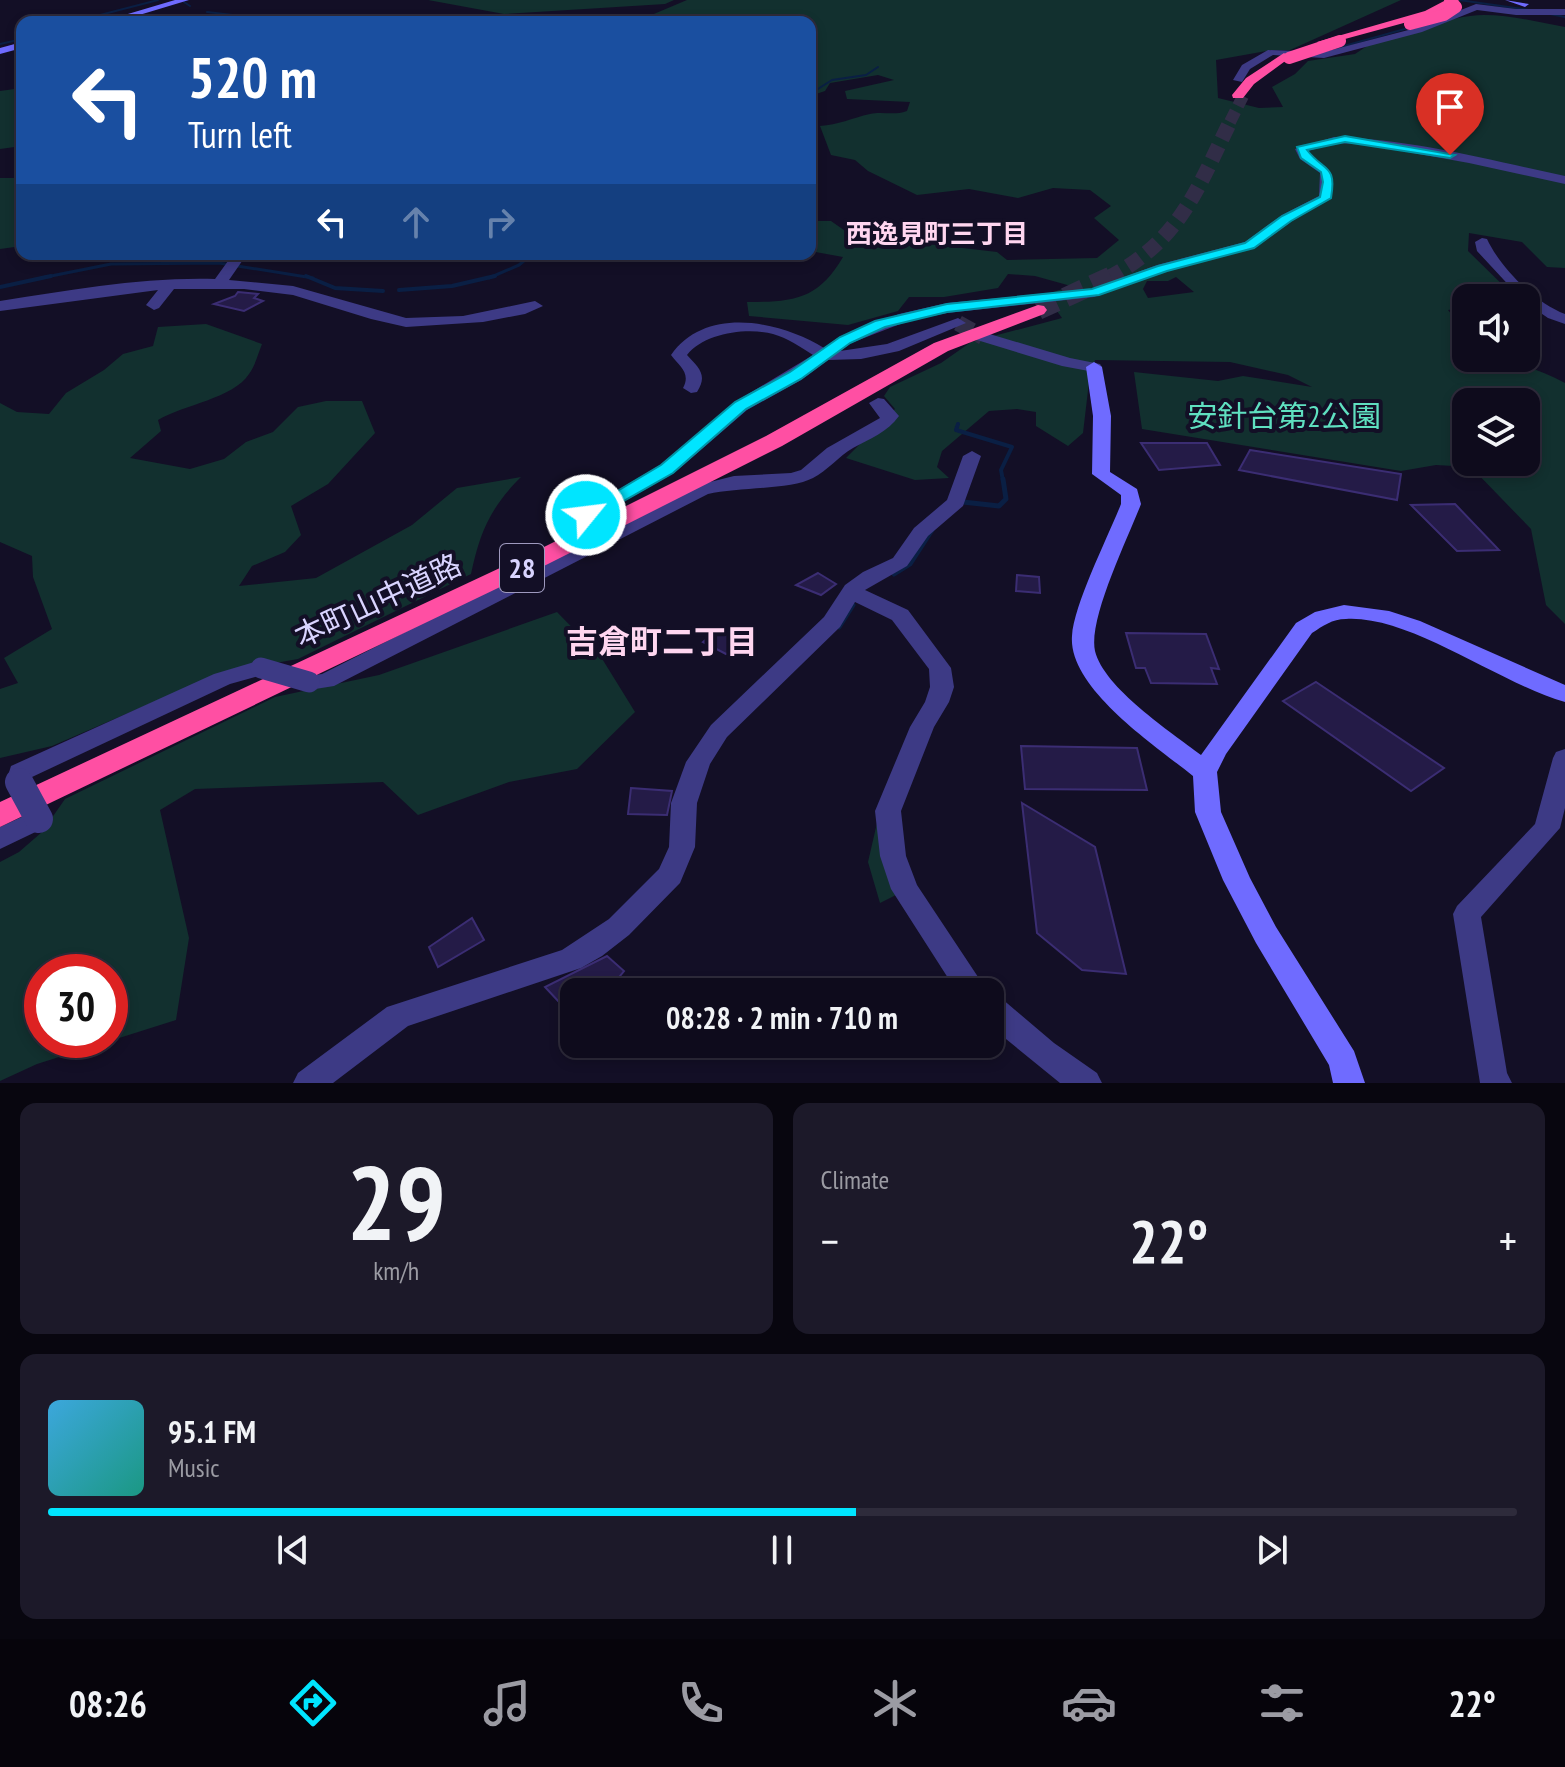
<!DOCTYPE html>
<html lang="en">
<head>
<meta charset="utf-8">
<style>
	:root { --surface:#0e0b1c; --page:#1c1929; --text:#f1f3f6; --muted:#9b9ba3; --line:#2e2b3b; --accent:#00e5ff }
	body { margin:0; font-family:"PT Sans Narrow","Noto Sans JP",sans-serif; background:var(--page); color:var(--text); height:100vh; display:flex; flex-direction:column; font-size:30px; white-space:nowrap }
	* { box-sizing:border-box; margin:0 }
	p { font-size:26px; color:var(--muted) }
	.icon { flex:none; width:44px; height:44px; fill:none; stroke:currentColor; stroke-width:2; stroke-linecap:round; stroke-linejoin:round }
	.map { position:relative; height:1083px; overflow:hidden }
	.details { display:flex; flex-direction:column; gap:20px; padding:20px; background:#08060f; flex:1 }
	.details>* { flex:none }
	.guide { position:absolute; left:16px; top:16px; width:800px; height:244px; border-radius:16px; box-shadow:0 4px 12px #0003,0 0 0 2px var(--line); background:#1a4fa0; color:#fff; overflow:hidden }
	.buttons { position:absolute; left:1452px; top:284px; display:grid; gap:16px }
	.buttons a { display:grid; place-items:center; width:88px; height:88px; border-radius:16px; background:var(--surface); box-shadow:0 4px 12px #0003,0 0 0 2px var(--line); font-size:40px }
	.speed { position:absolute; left:24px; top:954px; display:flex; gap:16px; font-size:40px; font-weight:700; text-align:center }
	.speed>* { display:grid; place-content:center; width:104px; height:104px; border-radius:50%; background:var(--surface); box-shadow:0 4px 12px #0003,0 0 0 2px var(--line); line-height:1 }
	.speed .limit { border:12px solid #d22; background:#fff; color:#111 }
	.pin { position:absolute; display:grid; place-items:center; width:68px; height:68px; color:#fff; margin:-82px -34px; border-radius:50% 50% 50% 0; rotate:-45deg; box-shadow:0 0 8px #0007 }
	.pin .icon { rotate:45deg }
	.me { position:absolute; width:88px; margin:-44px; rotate:61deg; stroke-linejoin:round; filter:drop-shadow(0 0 6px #0008) }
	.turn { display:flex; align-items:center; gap:28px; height:168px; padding:0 40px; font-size:36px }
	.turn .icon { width:104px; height:104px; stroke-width:2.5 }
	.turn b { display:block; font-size:56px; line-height:68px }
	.lanes { display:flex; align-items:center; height:76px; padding:0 40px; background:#0003; justify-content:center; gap:40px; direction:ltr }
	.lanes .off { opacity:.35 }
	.big { font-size:60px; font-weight:600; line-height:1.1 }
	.details .widget { flex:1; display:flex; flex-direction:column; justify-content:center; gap:12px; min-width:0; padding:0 28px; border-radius:16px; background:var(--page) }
	.details .dial { align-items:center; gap:0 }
	.dial b { font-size:104px; line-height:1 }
	.song { display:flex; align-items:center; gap:24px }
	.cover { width:96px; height:96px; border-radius:12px; background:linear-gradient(135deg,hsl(200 70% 55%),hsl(170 70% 35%)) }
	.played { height:8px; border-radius:4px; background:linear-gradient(90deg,var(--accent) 55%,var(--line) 55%) }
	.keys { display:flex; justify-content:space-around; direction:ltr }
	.heat { display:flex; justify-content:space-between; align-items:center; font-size:44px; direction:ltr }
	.details .tiles { flex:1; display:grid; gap:20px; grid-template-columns:1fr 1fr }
	.widget:last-child { grid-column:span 2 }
	.trip { position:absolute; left:560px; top:978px; width:444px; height:80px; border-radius:16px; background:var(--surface); box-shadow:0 4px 12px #0003,0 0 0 2px var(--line); font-weight:600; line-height:80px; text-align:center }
	.tab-bar { display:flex; height:128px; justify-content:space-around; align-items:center; background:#06040b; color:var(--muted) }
	.tab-bar .icon { width:56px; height:56px }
	.tab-bar .current { color:var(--accent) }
	.tab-bar b { font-size:36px; color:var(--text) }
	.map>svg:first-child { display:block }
	.green { fill:#12302f; fill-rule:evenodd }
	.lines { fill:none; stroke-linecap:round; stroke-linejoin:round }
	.stream-far3 { stroke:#0a1f44; stroke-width:2 }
	.stream-far2 { stroke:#0a1f44; stroke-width:3 }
	.stream-far1 { stroke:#0a1f44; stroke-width:4 }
	.stream { stroke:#0a1f44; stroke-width:5 }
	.building { fill:#241b47; stroke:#3b2d73; stroke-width:2 }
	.street-tunnel { stroke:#312d47; stroke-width:16; stroke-dasharray:16 8; stroke-linecap:butt }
	.highway-tunnel-far2 { stroke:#312d47; stroke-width:12; stroke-dasharray:12 6; stroke-linecap:butt }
	.highway-tunnel-far1 { stroke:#312d47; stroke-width:15; stroke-dasharray:15 8; stroke-linecap:butt }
	.highway-tunnel { stroke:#312d47; stroke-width:20; stroke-dasharray:20 10; stroke-linecap:butt }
	.street { fill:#3d3a85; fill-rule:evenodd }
	.secondary { fill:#6f6bff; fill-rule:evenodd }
	.highway { fill:#ff4fa3; fill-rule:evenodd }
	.street-bridge-far1 { stroke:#3d3a85; stroke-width:21 }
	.street-bridge { stroke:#3d3a85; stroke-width:28 }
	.highway-bridge { stroke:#ff4fa3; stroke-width:12 }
	.route { fill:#00e5ff; stroke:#0095a6; stroke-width:2 }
	.labels { text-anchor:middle; stroke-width:8; stroke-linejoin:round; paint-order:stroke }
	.far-neighbourhood-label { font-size:26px; font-weight:bold; fill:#ffd6f0; stroke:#130f26 }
	.shield { fill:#130f26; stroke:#9e99be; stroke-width:2 }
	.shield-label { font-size:28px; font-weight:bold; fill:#d9d4ff }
	.park-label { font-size:30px; fill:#5fe0c0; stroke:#130f26 }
	.street-label { font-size:30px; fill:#d9d4ff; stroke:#130f26 }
	.neighbourhood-label { font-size:32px; font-weight:bold; fill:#ffd6f0; stroke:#130f26 }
</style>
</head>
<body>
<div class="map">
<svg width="1565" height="1083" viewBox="0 0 1565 1083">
	<rect width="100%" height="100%" fill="#130f26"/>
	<path class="green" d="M 428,0 L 674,0 L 665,4 L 504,14 Z
		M 687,0 L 1401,0 L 1290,50 L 1272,50 L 1216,60 L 1218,98 L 1259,108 L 1283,107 L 1272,87 L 1295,74 L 1308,61 L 1355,54 L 1367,46 C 1401,36 1449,15 1484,15 C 1511,15 1538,22 1565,27 L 1565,268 L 1547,267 L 1522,242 L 1469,233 L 1468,251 L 1516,298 L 1466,298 L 1466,307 L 1448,310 L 1466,333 L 1466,358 C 1502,358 1533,366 1565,383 L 1565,624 L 1546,605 L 1531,529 L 1471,467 L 1436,465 L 1401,471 L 1142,429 L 1134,372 L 1218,381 L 1243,376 L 1312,387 L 1288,375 L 1230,362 L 1095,360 L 1089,382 L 1083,433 L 1068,446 L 1036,426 L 1036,412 L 1017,409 L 989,411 L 942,451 L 937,467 L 949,478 L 915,480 L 846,458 L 895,409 L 884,396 L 890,387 L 941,363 L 971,342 L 1062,318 L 1054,307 L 1033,299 L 1071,286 L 1035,276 L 1008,274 L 998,288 L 944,297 L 909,297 L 898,311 L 848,325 L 749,316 L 747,302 C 793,302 818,300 843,257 L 810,251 L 810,221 L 831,221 L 851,235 L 997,252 L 1007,260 L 1097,258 L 1119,240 L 1094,218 L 1111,206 L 1090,190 L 1053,188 L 1018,198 L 969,189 L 917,195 L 868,171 L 855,160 L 831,155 L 820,126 C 838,125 852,118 870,114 C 883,111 893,116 907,111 L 910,102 L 847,99 L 845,91 L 894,80 L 878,75 L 830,83 L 825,91 L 810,96 L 810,22 L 662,22 L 642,19 ZM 1176,277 L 1194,292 L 1148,298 L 1143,289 L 1147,281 L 1168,281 ZM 1466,402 L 1526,402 L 1526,462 L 1466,462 Z
		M 22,88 L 22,146 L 0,149 L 0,91 Z
		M 0,178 L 22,178 L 22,246 L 0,249 Z
		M 206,324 L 262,344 C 258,354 255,366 249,374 C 234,398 183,405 158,420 L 161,431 L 130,458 L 190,469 L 224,459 L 246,442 L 273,432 L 298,407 L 326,401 L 362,401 L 375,433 L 328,484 L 291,506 L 301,535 L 285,552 L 252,566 L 239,586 L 316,578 L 412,525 L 457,488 L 521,477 C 490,508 480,532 471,574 L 298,659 L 223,672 L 52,746 L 0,758 L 0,689 L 18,683 L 4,658 L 52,629 L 33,577 L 32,556 L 0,542 L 0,403 L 17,412 L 49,414 L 66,393 L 104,370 L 123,354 L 153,346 L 158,327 Z
		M 557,612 L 601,657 L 635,712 L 577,769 L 509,782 L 418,815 L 383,782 L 195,789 L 160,810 L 189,938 L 176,1020 L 37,1064 L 0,1081 L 0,862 L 19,852 L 42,832 L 65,799 L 275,697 L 379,675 ZM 42,972 L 110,972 L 110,1040 L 42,1040 Z
		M 880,810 L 896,895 L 880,903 L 868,862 Z"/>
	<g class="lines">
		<path class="stream-far3" d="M 1459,0 L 1529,10
			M 184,2 L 190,6
			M 207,12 L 250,17 L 260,22
			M 1550,14 L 1565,17
			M 73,22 L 158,0
			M 0,44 L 22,39
			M 1337,48 L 1412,27
			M 810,94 L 832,80 L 866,75 L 878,67"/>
		<path class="stream-far2" d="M 41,278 L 111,264 L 219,263 L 313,278
			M 489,278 L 519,265 L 532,254"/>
		<path class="stream-far1" d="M 306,276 L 335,288 L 383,291
			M 0,287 L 51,276
			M 399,290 L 452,286 L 495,276
			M 958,424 L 956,430 L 1012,447 L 1001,470 L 1003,481"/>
		<path class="stream" d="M 963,502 L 999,506 L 1006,499 L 1003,479
			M 894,574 L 910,564 L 932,530
			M 839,627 L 853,605"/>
	</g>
	<path class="building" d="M 238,292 L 258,294 L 254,298 L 263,301 L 244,311 L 214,304 L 235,296 Z
		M 1141,443 L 1207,443 L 1220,465 L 1159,470 Z
		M 1250,450 L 1401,474 L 1397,500 L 1239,470 Z
		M 1455,504 L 1499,550 L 1457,551 L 1411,505 Z
		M 818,573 L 836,584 L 821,595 L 796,585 Z
		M 1017,575 L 1039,577 L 1040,593 L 1016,591 Z
		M 720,628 L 747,641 L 726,654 L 703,642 Z
		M 1126,633 L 1206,634 L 1219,669 L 1211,668 L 1217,684 L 1151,683 L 1145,668 L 1136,668 Z
		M 1316,682 L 1444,768 L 1411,791 L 1283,701 Z
		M 1021,746 L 1137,748 L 1147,790 L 1025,789 Z
		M 631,788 L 672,791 L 667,815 L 628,814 Z
		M 1022,803 L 1095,847 L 1126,974 L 1082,970 L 1037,933 Z
		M 472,918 L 484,940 L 438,967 L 429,947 Z
		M 607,956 L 624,971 L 616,981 L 625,992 L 574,992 L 574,1018 L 545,987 Z"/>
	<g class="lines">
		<path class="street-tunnel" d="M 958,323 L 983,337"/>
		<path class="highway-tunnel-far2" d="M 1230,122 L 1243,96"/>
		<path class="highway-tunnel-far1" d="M 1108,278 C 1181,240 1197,189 1231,120"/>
		<path class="highway-tunnel" d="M 1038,310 L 1112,276"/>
		<path class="street" d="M 1476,4 L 1516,9 L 1565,9 L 1565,15 L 1516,15 L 1477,10 L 1422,32 L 1324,58 L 1273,55 L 1250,69 L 1242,82 L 1233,80 L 1242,65 L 1268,50 L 1324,52 L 1416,28 Z
			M 1334,137 C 1412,139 1489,160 1565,176 L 1565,184 L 1469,163 L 1363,144 L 1334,143 L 1308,151 C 1326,172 1337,164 1331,198 L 1292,221 L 1255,248 L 1167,271 L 1094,297 L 947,313 L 908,321 L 851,343 L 840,351 L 887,344 L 958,318 L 966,323 L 899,351 L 861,359 L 828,360 L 801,380 L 747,410 L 674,473 L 593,519 L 586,521 L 576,515 L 660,465 L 735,402 L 813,355 C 801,347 787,338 773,334 C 747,327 704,333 687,355 C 699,368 708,375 697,392 L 691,393 L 683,388 C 691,373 680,367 671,355 C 706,305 780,321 824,348 L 839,337 L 899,314 L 947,303 L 1092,289 L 1157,265 L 1245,242 L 1282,215 L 1319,196 L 1320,173 L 1300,159 L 1295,149 Z
			M 1482,238 L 1487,239 C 1500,267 1535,303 1565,314 L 1565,324 L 1548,318 L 1526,303 L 1526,298 L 1516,293 L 1477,251 L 1475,242 Z
			M 233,254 L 247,254 L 229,280 L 293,286 L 406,318 L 463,316 L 535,301 L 543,306 L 525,314 L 483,322 L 406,327 L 371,319 L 293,295 L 244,289 L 174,289 L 159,308 L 154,310 L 146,305 L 158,290 L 0,311 L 0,301 C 71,290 143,277 215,279 Z
			M 983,332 L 1070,358 L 1100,364 L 1102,367 L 1094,372 L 1062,366 L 977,340 L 975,337 Z
			M 878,398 L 884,399 L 899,416 C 888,432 869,439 853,448 C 839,456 827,471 813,478 C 790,490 737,487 708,494 L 334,686 L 309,690 L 301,687 L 298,682 L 301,677 L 322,674 L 694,486 L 734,476 L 791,473 L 801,470 L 827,448 L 880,418 L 869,403 Z
			M 972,451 L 981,456 L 963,506 L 928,536 L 907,566 L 865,590 L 908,610 L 951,668 L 954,687 L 949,702 L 934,727 L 901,811 L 906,856 L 917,885 L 988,992 L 957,992 L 891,889 L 880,856 L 875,811 L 910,727 L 925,702 L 930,687 L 929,669 L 892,620 L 855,602 L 840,627 L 727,737 L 710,764 L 697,803 L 695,847 L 680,883 L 629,935 L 602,956 L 581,968 L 408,1026 L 333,1083 L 293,1083 L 298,1073 L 387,1007 L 562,950 L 609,919 L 659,869 L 669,847 L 671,803 L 686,762 L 711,725 L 824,617 L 845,585 L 863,572 L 893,558 L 914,528 L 947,500 L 963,456 Z
			M 261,660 L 269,663 L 272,668 L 269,673 L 230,684 L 32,777 L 28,789 L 19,791 L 10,789 L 6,782 L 11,766 L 214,674 Z
			M 1565,749 L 1565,808 L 1560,828 L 1481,917 L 1507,1073 L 1512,1083 L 1480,1083 L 1453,914 L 1457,906 L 1535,824 L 1553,758 L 1556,752 Z
			M 39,809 L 48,812 L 52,819 L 48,826 L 0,849 L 0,827 Z
			M 990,994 L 1001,998 L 1054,1043 L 1097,1073 L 1102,1083 L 1060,1083 L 990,1026 Z"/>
		<path class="secondary" d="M 175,0 L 189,0 L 116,22 L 101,22 Z
			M 1505,0 L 1529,4 L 1525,7 Z
			M 22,42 L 22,48 L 0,54 L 0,48 Z
			M 1094,362 L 1102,367 L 1111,416 L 1110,472 L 1137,489 L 1141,504 C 1128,538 1088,619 1095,651 C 1104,688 1171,732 1201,755 L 1296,623 L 1315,612 L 1344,605 L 1389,611 L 1420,621 L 1565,685 L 1565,702 C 1500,684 1410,615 1346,619 C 1332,619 1323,626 1312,633 L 1226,754 L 1217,772 L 1221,812 L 1250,878 L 1276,927 L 1354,1051 L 1365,1083 L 1333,1083 L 1329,1065 L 1256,943 L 1223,880 L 1195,812 L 1193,776 C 1156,746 1068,688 1072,636 C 1074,604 1108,537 1121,504 L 1121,495 L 1092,474 L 1093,416 L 1086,367 Z"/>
		<path class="highway" d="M 1446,0 L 1459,0 L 1433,15 L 1323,45 L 1317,42 L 1425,11 Z
			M 1284,53 L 1290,57 L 1288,59 L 1254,84 L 1243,98 L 1233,98 L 1232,95 L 1246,78 Z
			M 1038,305 L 1044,306 L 1047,310 L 1044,314 L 948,351 L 782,446 L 548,564 L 0,827 L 0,802 L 530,554 L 766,436 L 934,343 Z"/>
		<path class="street-bridge-far1" d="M 261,668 L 309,682"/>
		<path class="street-bridge" d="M 19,782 L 39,819"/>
		<path class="highway-bridge" d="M 1410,24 L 1444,15 L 1456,7 L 1450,0
			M 1289,58 L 1340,41"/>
	</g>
	<path class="route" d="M 1345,136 L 1455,155 L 1450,158 L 1345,142 L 1307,150 C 1324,172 1337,164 1331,198 L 1291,221 L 1254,248 L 1167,271 L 1099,295 L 947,312 L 885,327 L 850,343 L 801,379 L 746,409 L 673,473 L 592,519 L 586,520 L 577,515 L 661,465 L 735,402 L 790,372 L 840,337 L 875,321 L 947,304 L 1092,289 L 1158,266 L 1245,243 L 1282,216 L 1320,197 L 1323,182 L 1321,172 L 1301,158 L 1297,147 Z"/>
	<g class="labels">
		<g class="far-neighbourhood-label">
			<text x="937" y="243">西逸見町三丁目</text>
		</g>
		<rect class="shield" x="500" y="544" width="44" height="48" rx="6"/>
		<g class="shield-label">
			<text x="522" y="578">28</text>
		</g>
		<g class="park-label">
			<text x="1284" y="427">安針台第2公園</text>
		</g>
		<g class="street-label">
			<text transform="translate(378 601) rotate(-25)" y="10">本町山中道路</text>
		</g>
		<g class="neighbourhood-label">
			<text x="662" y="653">吉倉町二丁目</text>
		</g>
	</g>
</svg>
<div class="buttons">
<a><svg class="icon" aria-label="sound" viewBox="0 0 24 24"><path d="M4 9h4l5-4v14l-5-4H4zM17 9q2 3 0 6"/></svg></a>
<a><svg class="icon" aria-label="layers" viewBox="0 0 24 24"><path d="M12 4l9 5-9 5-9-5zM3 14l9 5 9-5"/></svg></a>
</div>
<div class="speed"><div class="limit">30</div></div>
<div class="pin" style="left:1450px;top:155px;background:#d93025"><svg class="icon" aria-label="arrive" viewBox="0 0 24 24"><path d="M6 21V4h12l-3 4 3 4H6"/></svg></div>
<svg class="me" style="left:586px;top:515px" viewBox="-20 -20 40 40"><circle r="17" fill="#00e5ff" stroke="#fff" stroke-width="3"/><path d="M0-11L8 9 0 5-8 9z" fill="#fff"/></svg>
<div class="trip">08:28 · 2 min · 710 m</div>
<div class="guide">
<div class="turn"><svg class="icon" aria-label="left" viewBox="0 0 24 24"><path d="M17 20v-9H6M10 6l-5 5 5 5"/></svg><div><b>520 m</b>Turn left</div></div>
<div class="lanes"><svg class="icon" aria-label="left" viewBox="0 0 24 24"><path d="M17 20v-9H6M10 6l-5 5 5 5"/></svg><svg class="icon off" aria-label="ahead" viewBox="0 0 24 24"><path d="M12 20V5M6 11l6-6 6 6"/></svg><svg class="icon off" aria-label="right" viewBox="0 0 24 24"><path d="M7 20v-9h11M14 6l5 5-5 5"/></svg></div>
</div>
</div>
<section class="details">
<div class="tiles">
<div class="widget dial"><b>29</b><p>km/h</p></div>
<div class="widget"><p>Climate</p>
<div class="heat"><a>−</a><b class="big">22°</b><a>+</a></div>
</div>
<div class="widget">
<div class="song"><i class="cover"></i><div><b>95.1 FM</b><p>Music</p></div></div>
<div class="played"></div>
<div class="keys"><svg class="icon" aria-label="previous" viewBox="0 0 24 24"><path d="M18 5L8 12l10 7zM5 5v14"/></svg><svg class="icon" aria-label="pause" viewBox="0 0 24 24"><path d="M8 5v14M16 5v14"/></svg><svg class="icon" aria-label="next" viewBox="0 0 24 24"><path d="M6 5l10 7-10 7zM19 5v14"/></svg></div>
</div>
</div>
</section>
<nav class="tab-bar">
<b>08:26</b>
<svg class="icon current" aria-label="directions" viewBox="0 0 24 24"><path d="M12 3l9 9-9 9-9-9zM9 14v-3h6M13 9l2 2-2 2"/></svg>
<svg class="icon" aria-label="music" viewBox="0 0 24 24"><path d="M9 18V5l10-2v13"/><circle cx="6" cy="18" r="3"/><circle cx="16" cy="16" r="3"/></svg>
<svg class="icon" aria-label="phone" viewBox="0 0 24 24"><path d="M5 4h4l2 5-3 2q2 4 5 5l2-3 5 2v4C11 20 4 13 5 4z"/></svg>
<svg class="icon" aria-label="climate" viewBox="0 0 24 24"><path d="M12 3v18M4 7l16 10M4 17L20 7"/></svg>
<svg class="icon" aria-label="car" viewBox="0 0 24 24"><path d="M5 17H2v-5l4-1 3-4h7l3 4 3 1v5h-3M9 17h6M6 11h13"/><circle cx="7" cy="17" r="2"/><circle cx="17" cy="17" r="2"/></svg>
<svg class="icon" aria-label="filters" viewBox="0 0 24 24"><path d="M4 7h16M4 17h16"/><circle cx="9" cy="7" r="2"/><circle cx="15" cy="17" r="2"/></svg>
<b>22°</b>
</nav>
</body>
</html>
